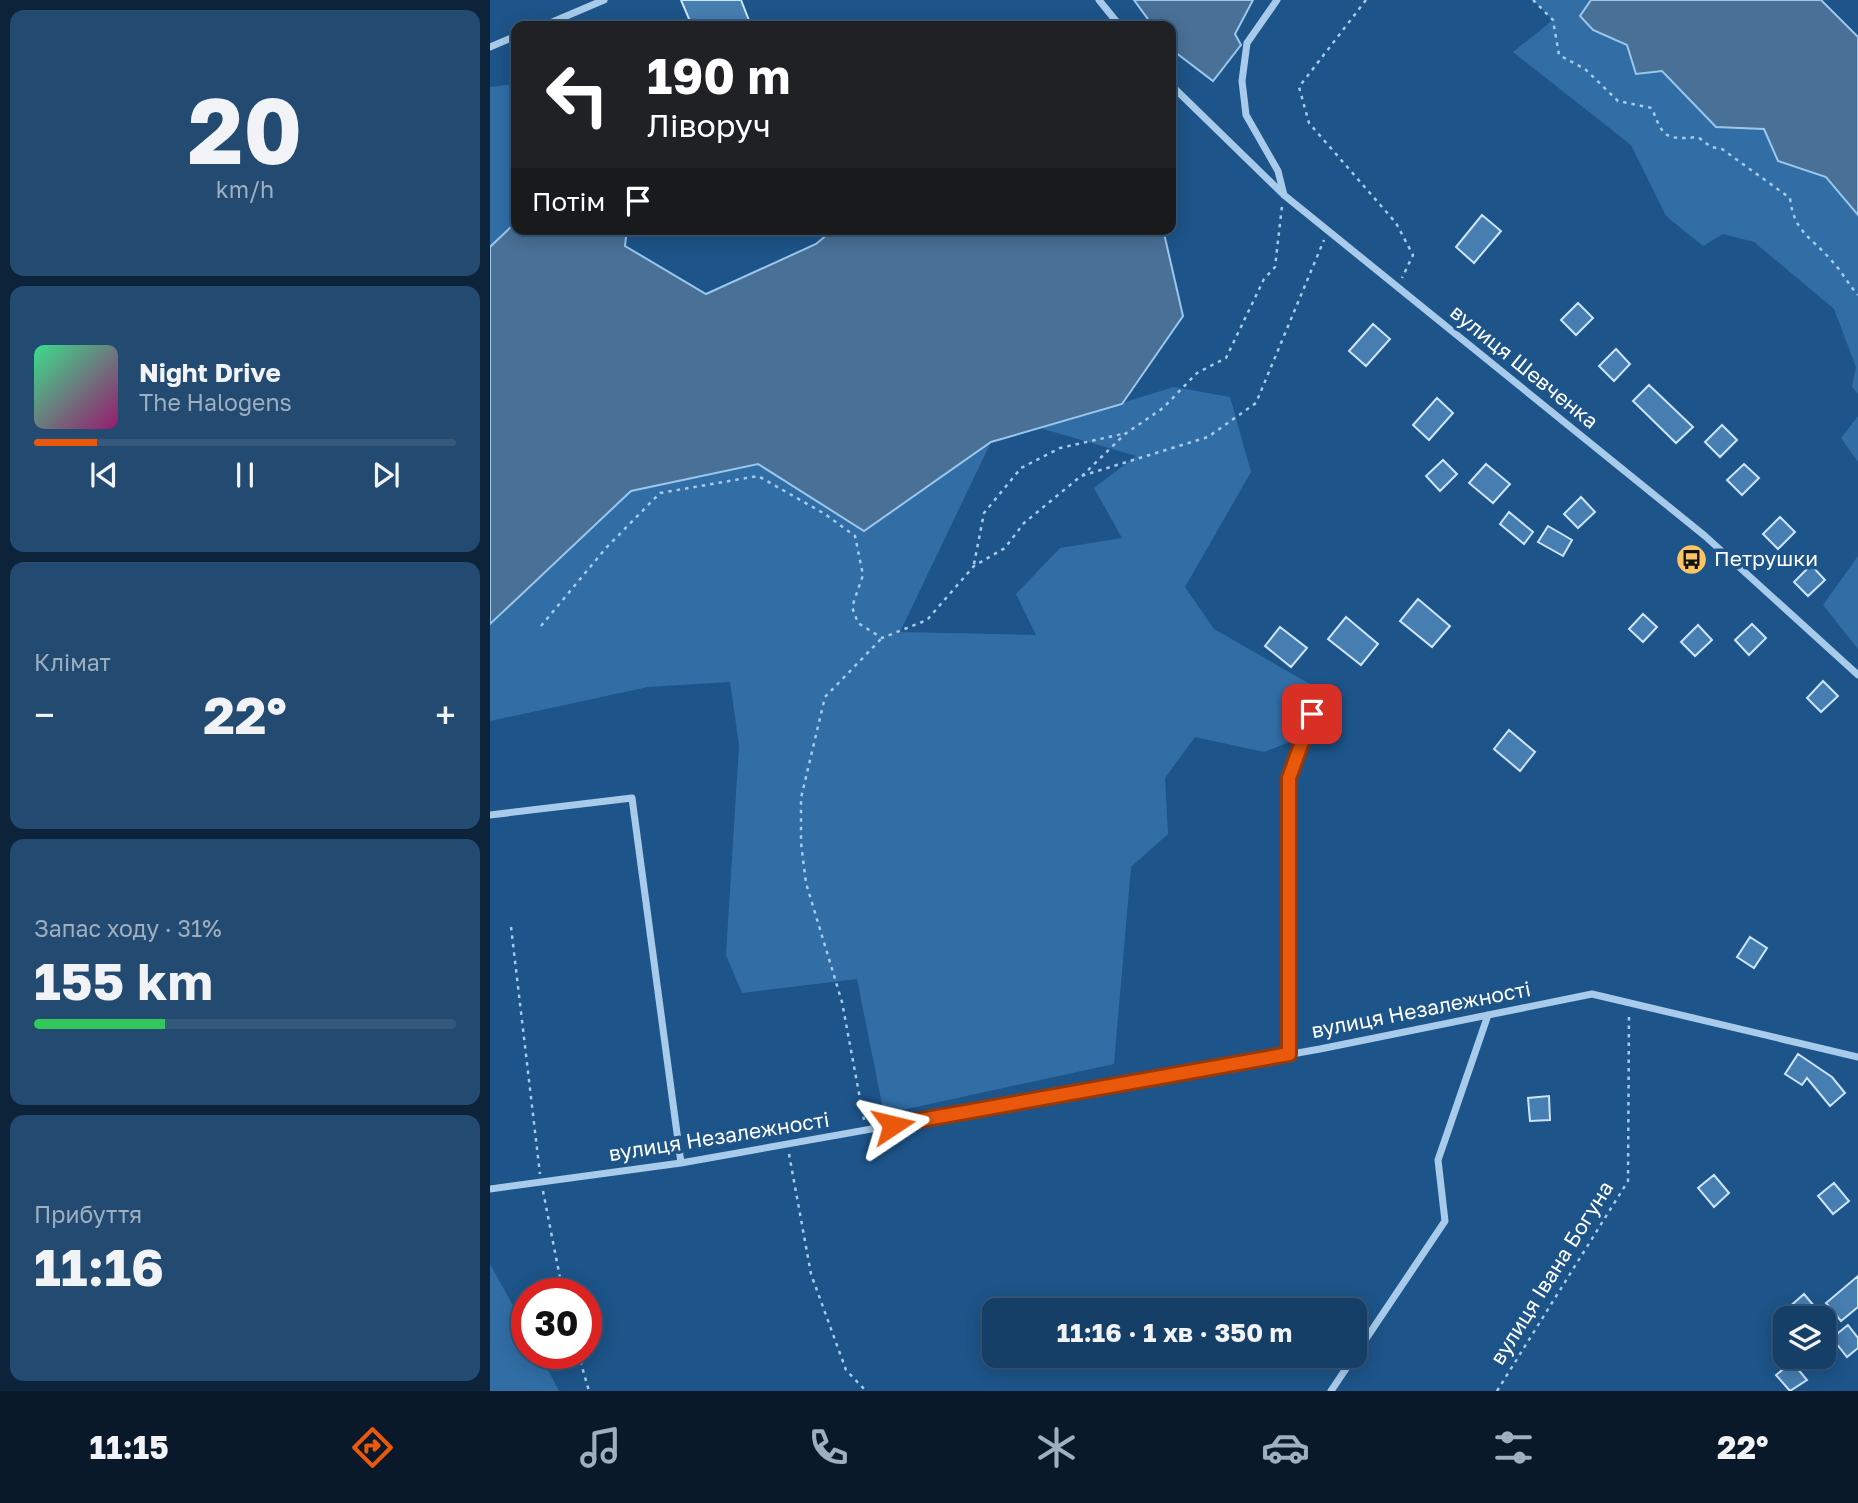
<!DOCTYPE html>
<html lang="uk">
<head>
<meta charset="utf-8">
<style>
	:root { --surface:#163f67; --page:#234a70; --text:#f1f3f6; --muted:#9eafc0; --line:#35587b; --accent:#ea580c }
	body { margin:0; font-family:"Golos Text",sans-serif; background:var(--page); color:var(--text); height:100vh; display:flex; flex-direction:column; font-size:26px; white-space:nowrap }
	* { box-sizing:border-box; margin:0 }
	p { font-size:23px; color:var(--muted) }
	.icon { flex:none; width:38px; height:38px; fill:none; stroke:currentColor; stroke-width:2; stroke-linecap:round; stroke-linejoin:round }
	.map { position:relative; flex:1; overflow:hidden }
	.drawer { display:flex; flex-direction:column; gap:10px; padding:10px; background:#0c2339; width:490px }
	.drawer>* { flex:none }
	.top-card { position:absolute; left:21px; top:21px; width:665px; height:214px; border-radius:14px; box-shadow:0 4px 18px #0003,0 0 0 2px var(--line); background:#202124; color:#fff; overflow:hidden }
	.controls { position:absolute; left:1283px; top:1306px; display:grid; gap:14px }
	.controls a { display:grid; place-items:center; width:63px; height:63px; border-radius:14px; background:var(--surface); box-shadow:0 4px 18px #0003,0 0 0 2px var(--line); font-size:35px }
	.speed { position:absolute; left:21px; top:1278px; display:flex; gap:14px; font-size:35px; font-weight:700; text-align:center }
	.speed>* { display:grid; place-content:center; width:91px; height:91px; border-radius:50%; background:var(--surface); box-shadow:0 4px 18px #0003,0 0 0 2px var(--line); line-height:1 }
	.speed .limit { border:10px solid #d22; background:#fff; color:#111 }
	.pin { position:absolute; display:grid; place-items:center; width:60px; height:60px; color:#fff; margin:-30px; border-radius:14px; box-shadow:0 4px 10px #0006 }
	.me { position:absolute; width:77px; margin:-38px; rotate:80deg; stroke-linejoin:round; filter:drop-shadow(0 0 5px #0008) }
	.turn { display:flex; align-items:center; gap:24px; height:147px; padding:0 21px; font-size:32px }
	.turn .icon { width:91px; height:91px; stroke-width:2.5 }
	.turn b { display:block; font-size:49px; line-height:60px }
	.then { display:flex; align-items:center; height:66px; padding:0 21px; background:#0003; gap:14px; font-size:26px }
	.big { font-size:52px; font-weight:700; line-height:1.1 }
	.drawer .widget { flex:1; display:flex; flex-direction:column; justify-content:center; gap:10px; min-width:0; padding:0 24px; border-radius:14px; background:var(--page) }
	.drawer .dial { align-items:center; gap:0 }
	.dial b { font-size:91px; line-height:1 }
	.song { display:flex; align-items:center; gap:21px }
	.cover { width:84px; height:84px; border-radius:10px; background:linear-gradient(135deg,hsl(150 70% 55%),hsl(320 70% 35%)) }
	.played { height:7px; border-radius:4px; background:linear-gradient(90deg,var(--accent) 15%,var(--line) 15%) }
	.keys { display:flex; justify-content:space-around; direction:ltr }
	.heat { display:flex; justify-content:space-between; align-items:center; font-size:38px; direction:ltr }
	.charge { height:10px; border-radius:5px; background:linear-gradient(90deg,#34c759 31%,var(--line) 0) }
	.trip { position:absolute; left:492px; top:1298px; width:385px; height:70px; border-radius:14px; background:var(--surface); box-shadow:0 4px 18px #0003,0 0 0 2px var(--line); font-weight:700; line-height:70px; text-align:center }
	.tab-bar { display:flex; height:112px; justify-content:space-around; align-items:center; background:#091929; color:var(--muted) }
	.tab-bar .icon { width:49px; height:49px }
	.tab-bar .on { color:var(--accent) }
	.tab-bar b { font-size:32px; color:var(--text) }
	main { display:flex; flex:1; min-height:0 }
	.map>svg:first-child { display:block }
	.green { fill:#316ea6 }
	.water { fill:#497096; stroke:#9bc7ed; stroke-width:2 }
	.building { fill:#467eb1; stroke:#cde4f8; stroke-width:2 }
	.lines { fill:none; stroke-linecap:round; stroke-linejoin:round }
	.path { stroke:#a8cbeb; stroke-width:2.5; stroke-dasharray:3.5 5; stroke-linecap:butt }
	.street { stroke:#a8cbeb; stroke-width:7 }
	.route-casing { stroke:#983908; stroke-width:18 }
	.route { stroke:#ea580c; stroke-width:12 }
	.labels { text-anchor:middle; stroke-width:7; stroke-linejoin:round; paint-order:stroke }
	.street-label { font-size:21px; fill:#fff; stroke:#1d5489 }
	.poi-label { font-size:21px; fill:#fff; stroke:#1d5489; text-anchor:start }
</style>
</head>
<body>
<main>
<section class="drawer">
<div class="widget dial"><b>20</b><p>km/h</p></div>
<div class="widget">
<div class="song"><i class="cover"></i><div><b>Night Drive</b><p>The Halogens</p></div></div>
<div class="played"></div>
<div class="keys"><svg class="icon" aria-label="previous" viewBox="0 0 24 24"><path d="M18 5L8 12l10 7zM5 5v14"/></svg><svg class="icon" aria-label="pause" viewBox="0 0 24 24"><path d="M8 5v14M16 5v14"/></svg><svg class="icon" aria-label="next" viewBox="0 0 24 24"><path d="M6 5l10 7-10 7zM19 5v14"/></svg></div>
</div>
<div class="widget"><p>Клімат</p>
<div class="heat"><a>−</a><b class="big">22°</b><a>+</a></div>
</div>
<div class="widget"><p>Запас ходу · 31%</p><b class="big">155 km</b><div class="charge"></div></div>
<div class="widget"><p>Прибуття</p><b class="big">11:16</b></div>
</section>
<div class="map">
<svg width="1368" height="1391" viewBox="0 0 1368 1391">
	<rect width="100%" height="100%" fill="#1d5489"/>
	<path class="green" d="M 1043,0 L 1101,0 L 1090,16 C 1107,35 1130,40 1150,55 C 1178,75 1201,101 1226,127 L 1274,129 L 1288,161 L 1336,177 L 1368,215 L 1368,394 L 1362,387 L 1366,367 L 1344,309 L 1264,242 L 1233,234 L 1213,246 L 1176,216 L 1141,145 L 1023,52 L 1063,20 Z
		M 26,84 L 26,222 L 0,247 L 0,87 Z
		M 684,387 L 740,397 L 761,472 L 695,587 L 724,629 L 846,699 L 838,727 L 774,752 L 705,737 L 675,778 L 678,834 L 641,867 L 624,1064 L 394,1114 L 367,979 L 252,993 L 236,955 L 249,745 L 240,682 L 158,687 L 0,721 L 0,624 L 141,491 L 268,464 L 375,531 L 501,442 L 410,632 L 546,635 L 526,594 L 570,548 L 632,538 L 604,488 L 646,456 L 550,428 Z
		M 1368,416 L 1368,462 L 1351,438 Z
		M 1368,556 L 1368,649 L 1333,605 Z
		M 0,1264 L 37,1331 L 37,1353 L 49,1353 L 69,1391 L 0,1391 Z"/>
	<path class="water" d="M 644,0 L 763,0 L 745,34 L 751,45 L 723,81 L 681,49 L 681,26 L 663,26 Z
		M 1101,0 L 1331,0 L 1368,37 L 1368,215 L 1336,177 L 1288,161 L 1274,129 L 1226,127 L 1172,71 L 1146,74 L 1137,45 L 1103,30 L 1090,16 Z
		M 26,222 L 26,229 L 137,229 L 135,246 L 216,294 L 326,244 L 344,229 L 673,229 L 693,316 L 632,404 L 501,442 L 374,531 L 268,464 L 141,491 L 0,624 L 0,247 Z"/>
	<path class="building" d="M 191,0 L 251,0 L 260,23 L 253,26 L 202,26 Z
		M 992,215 L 1011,231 L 984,263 L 966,247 Z
		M 1088,303 L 1103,318 L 1086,335 L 1071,320 Z
		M 883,324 L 900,339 L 876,366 L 859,351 Z
		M 1126,349 L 1140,364 L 1124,381 L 1109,366 Z
		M 1159,385 L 1203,427 L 1186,443 L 1143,401 Z
		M 947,398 L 963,413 L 939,440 L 923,425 Z
		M 1232,425 L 1247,440 L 1230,457 L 1215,442 Z
		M 953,460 L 967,474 L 950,491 L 936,476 Z
		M 996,464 L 1020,484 L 1003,503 L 979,483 Z
		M 1254,464 L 1269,478 L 1252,495 L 1237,480 Z
		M 1091,497 L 1105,512 L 1088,528 L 1074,514 Z
		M 1019,512 L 1043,532 L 1034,544 L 1010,524 Z
		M 1290,517 L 1305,532 L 1288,549 L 1273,534 Z
		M 1058,526 L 1082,540 L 1073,556 L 1048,542 Z
		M 1321,565 L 1335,580 L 1318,596 L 1304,582 Z
		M 928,599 L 960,626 L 942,647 L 910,621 Z
		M 1153,614 L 1167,627 L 1153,642 L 1139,629 Z
		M 856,617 L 888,644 L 871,665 L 838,639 Z
		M 1262,624 L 1276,638 L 1259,655 L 1245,640 Z
		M 1208,625 L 1222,640 L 1205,656 L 1191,642 Z
		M 790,627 L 817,648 L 801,667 L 775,646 Z
		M 1333,681 L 1348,696 L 1331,712 L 1317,698 Z
		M 1019,730 L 1045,752 L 1030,771 L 1004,749 Z
		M 1260,937 L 1277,948 L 1264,968 L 1247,957 Z
		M 1308,1054 L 1342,1077 L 1355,1093 L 1340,1106 L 1317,1078 L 1312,1085 L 1295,1074 Z
		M 1059,1096 L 1060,1120 L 1040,1121 L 1038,1098 Z
		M 1224,1175 L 1239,1193 L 1224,1207 L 1208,1188 Z
		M 1344,1183 L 1359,1201 L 1343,1214 L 1328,1196 Z
		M 1368,1276 L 1368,1307 L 1351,1321 L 1336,1303 Z
		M 1314,1294 L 1329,1312 L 1323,1318 L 1287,1318 Z
		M 1358,1325 L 1368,1338 L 1368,1348 L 1357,1357 L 1342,1338 Z
		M 1302,1362 L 1317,1380 L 1300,1391 L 1286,1375 Z"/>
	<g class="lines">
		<path class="path" d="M 876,0 L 809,87 L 819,123 L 906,223 L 923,255 L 912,278
			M 1043,0 L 1063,20 L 1069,55 L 1095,69 L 1128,101 L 1162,108 C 1173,138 1176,140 1208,137 L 1221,147 L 1232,149 L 1300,198 C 1304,232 1320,236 1341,260 C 1351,270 1358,284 1368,295
			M 592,476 L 635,434 L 673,408 L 707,373 L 736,358 L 774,279 L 785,267 L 792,206
			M 484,564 L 494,513 L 531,468 L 570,448 L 632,434
			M 51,626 L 116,548 L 170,493 L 268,476 L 335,514 L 365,536 L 373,575 L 362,607 L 368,623 L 392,638 L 437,620 L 484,566 L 515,548 L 534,523 L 591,476 L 718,437 L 766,403 L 834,240
			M 21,927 L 50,1174
			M 374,1120 L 352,1002 L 316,883 L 311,843 L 311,798 L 335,697 L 392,638
			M 299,1154 L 321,1274 L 356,1370 L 376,1391
			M 53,1191 L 73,1293
			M 88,1353 L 99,1391
			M 1007,1391 L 1138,1181 L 1139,1013"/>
		<path class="street" d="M 609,0 L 630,26
			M 787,0 L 757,43 L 752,81 L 756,115 L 788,171 L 794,195
			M 53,26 L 114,0
			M 0,47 L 26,36
			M 681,85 L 794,195 L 1215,536 L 1368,675
			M 0,815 L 142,798 L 191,1163
			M 799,1054 L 799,778 L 822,714
			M 0,1189 L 191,1163 L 830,1049 L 1102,994 L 1368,1057
			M 841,1391 L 955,1221 L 948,1160 L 998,1015"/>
	</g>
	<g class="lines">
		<defs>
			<path id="route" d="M 403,1125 L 799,1054 L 799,778 L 822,714"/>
		</defs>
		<use href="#route" class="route-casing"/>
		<use href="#route" class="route"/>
	</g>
	<defs>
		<symbol id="bus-disc" viewBox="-11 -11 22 22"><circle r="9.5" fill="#fbc566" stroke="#1d5489"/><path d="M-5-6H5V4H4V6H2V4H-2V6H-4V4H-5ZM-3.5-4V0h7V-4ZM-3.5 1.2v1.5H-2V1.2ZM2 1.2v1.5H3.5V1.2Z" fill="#111"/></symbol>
	</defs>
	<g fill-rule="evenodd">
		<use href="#bus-disc" x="1184" y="542" width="35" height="35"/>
	</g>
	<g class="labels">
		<g class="street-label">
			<text transform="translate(1034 367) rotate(39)" y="7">вулиця Шевченка</text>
			<text transform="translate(931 1010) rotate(-11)" y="7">вулиця Незалежності</text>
			<text transform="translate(229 1137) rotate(-9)" y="7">вулиця Незалежності</text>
			<text transform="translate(1062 1273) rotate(-58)" y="7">вулиця Івана Богуна</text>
		</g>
		<g class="poi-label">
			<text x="1224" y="566">Петрушки</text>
		</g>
	</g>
</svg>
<div class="controls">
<a><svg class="icon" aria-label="layers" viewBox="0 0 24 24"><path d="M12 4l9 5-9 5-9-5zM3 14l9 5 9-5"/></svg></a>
</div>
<div class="speed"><div class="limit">30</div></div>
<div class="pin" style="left:822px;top:714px;background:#d93025"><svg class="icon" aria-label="arrive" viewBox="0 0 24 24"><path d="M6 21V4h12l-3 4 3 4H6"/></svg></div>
<svg class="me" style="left:403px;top:1125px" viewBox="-20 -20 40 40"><path d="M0-17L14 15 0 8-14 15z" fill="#ea580c" stroke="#fff" stroke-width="4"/></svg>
<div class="trip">11:16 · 1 хв · 350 m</div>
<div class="top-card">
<div class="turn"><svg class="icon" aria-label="left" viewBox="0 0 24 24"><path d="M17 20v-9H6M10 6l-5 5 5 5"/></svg><div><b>190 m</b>Ліворуч</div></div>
<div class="then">Потім<svg class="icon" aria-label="arrive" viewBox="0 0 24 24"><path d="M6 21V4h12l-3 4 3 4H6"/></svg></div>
</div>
</div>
</main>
<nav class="tab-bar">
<b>11:15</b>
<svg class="icon on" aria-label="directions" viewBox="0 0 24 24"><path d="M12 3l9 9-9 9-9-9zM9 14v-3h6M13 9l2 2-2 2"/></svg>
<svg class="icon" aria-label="music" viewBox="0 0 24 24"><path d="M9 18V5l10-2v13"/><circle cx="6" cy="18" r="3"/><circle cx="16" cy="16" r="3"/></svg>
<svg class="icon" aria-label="phone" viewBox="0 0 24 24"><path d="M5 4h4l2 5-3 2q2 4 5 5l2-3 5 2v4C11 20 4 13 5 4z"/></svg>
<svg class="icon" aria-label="climate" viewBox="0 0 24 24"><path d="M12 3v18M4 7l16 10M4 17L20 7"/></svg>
<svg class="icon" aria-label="car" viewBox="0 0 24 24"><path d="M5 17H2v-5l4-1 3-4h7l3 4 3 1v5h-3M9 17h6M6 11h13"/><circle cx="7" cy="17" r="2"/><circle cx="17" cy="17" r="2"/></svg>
<svg class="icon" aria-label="filters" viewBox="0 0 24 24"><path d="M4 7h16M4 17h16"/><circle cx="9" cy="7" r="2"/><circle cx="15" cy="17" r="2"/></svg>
<b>22°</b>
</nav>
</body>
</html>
